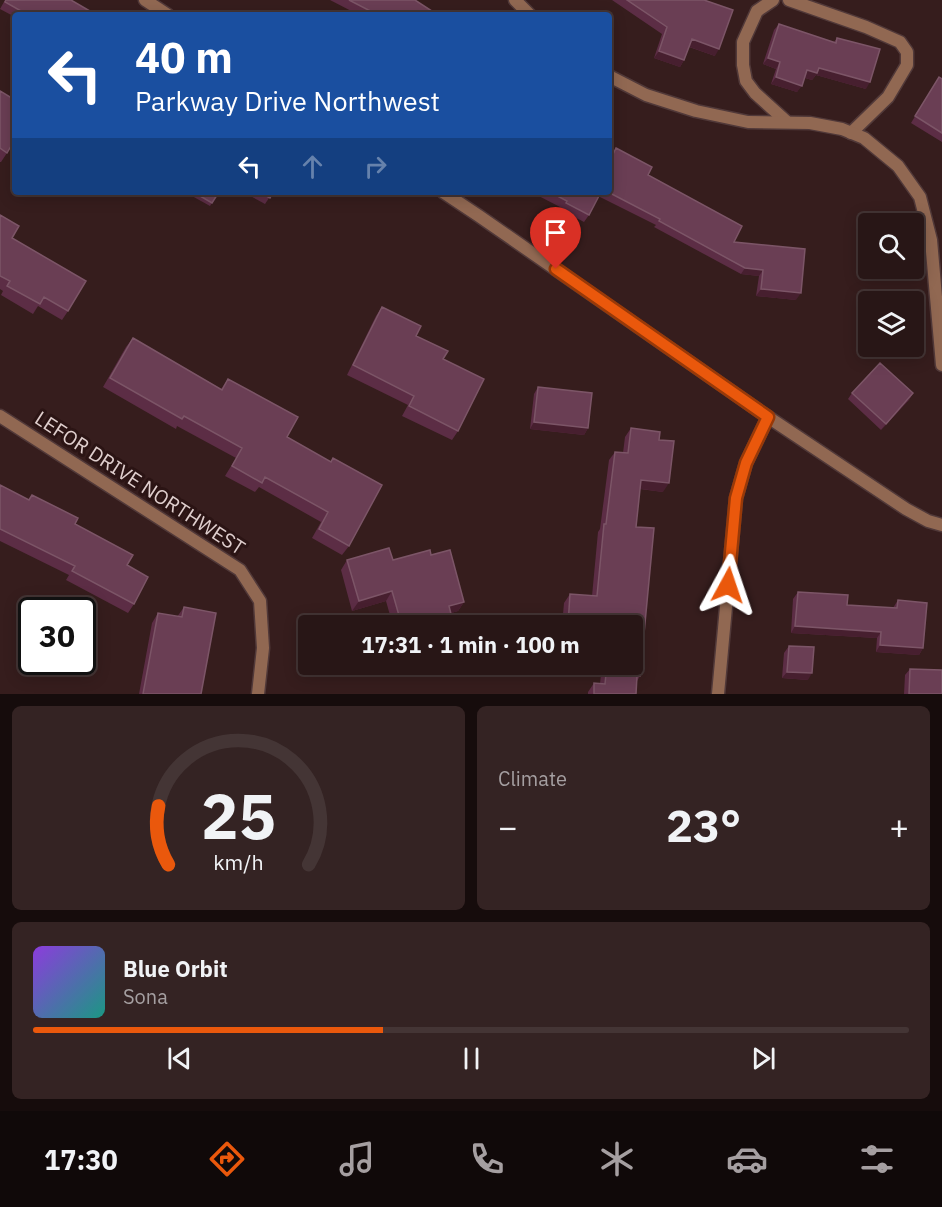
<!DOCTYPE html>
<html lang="en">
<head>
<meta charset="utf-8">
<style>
	:root { --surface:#281616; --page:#342323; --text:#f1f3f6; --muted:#a59fa1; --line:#443535; --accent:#ea580c }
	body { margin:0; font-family:"IBM Plex Sans",sans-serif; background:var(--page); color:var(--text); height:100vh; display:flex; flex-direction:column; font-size:22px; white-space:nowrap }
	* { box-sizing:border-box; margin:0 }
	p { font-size:20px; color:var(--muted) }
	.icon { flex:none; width:33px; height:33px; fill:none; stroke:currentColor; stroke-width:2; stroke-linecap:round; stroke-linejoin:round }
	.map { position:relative; height:694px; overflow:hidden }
	.panel { display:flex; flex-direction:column; gap:12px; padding:12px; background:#160c0c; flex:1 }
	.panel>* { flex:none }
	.hud { position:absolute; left:12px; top:12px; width:600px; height:183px; border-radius:6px; box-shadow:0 3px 15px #0003,0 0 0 2px var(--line); background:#1a4fa0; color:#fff; overflow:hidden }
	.tools { position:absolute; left:858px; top:213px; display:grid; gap:12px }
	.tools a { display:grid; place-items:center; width:66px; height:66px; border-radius:6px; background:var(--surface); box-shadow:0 3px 15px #0003,0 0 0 2px var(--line); font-size:30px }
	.speed { position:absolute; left:18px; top:597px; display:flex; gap:12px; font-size:30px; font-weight:700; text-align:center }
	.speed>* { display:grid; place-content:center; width:78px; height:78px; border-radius:50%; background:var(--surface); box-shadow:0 3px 15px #0003,0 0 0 2px var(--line); line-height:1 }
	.speed .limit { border:3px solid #111; border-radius:9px; background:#fff; color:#111 }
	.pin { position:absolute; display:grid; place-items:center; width:51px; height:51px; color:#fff; margin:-62px -26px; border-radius:50% 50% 50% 0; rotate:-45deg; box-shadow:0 0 6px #0007 }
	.pin .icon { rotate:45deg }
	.me { position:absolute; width:66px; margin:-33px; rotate:5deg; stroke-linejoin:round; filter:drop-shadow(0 0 4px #0008) }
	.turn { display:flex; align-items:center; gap:21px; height:126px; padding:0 24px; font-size:27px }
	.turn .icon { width:78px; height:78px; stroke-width:2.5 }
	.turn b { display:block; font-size:42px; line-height:51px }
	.lanes { display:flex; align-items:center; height:57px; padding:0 24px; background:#0003; justify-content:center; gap:30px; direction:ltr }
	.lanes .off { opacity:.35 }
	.big { font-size:45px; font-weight:800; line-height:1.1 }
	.panel .widget { flex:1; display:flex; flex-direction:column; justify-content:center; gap:9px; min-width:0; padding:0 21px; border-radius:9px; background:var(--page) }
	.panel .dial { align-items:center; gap:0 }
	.dial svg { height:156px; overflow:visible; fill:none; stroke:var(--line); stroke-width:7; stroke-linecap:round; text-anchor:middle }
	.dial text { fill:var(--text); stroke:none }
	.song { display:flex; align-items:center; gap:18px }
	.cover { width:72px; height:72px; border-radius:9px; background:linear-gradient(135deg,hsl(270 70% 55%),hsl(170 70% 35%)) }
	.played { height:6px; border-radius:3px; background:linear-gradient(90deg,var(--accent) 40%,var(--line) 40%) }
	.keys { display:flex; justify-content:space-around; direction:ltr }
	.heat { display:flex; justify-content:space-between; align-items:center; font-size:33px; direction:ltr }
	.panel .tiles { flex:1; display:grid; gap:12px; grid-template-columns:1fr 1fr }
	.widget:last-child { grid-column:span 2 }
	.trip { position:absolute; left:298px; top:615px; width:345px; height:60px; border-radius:6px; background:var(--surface); box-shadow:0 3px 15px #0003,0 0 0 2px var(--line); font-weight:800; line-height:60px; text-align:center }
	.dock { display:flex; height:96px; justify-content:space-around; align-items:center; background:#100909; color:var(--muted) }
	.dock .icon { width:42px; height:42px }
	.dock .on { color:var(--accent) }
	.dock b { font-size:27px; color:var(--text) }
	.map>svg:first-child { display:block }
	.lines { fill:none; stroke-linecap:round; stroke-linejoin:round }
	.service-casing { stroke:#513939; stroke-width:15 }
	.minor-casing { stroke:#513939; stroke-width:15 }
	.service { stroke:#916852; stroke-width:12 }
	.minor { stroke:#916852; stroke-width:12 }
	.wall { fill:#5c2d45 }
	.shaded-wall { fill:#471f2f }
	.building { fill:#6a3e54; stroke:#7c5567; stroke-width:1.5 }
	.route-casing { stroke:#983908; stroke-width:15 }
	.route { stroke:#ea580c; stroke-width:10 }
	.labels { text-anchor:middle; stroke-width:6; stroke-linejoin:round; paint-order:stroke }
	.street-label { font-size:20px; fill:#dfcecd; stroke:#2b1414 }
</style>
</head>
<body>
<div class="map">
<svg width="942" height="694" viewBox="0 0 942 694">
	<rect width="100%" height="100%" fill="#361d1d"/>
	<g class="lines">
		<defs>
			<path id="service" d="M 773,0 L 757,11 L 743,42 L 743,65 L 746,81 L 755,93 L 787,122
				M 789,0 L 866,27 L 900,42 L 907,52 L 907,65 L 888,97 L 851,133"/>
			<path id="minor" d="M 145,0 L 168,15
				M 515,0 L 530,15
				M 609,76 L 646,95 L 696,111 L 748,122 L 810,123 L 842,129 L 864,138 L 898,166 L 920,197 L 931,240 L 942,365
				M 443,192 L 479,216 L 768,417 L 906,509 L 928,521 L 942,525
				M 0,416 L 240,570 L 260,601 L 263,648 L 258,694
				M 718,694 L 736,498 L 746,463 L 768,417"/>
		</defs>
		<use href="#service" class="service-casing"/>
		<use href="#minor" class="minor-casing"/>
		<use href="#service" class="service"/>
		<use href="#minor" class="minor"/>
	</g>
	<path class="wall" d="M 5,0 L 71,0 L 95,15 L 15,15 L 15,17 L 0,9 Z
		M 330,0 L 415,0 L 438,15 L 359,15 Z
		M 612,0 L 704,0 L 715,56 L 689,47 L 684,60 L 680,67 L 654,58 L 662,34 Z
		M 779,24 L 834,42 L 837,38 L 866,89 L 816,75 L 812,80 L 805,78 L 797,92 L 771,84 L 776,69 L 763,64 L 774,30 Z
		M 939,77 L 942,79 L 942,142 L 911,123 Z
		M 0,91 L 7,153 L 1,162 L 0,162 Z
		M 616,148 L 648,175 L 734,242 L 796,300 L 756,296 L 759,276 L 741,274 L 654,227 L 656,225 L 598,196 L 589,215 L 584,222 L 561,210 L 562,208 L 531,192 L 609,192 L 609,160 Z
		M 195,192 L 219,192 L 210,206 L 192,196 Z
		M 243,192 L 273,192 L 265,204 Z
		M 0,215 L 12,238 L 68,311 L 62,320 L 38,306 L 33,314 L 1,295 L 3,291 L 0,289 Z
		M 382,307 L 443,359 L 458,431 L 452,440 L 402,416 L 408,405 L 347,375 L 376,316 Z
		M 133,338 L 221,389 L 228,379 L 287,437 L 330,462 L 333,458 L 349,546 L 342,555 L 312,538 L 321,522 L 259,487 L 255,492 L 225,476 L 236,458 L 177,426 L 176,429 L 103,387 L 126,347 Z
		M 538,387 L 588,428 L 584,435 L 530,429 L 534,394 Z
		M 852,393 L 913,393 L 909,400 L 881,430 L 848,399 Z
		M 631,428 L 659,440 L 663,492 L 640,489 L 636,527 L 640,676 L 637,681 L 636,694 L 588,694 L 588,692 L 594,683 L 600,684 L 602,664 L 633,664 L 633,626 L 562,626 L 564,603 L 570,594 L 592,596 L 598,532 L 600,529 L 609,460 L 615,452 L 623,453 L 625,437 Z
		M 0,485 L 28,500 L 32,495 L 75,524 L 127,565 L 134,604 L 128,613 L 66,580 L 69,575 L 0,541 Z
		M 431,555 L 464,602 L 458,611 L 451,613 L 454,626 L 393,626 L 386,601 L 352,611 L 341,570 L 347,560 L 393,560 Z
		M 798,592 L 847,605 L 893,608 L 898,600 L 923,648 L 919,655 L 876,652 L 877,638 L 791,633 L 793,599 Z
		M 184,607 L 201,694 L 139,694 L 152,623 L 158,613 L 177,617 Z
		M 789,646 L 808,680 L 782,678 L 784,653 Z
		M 910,669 L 942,694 L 904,694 L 905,675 Z"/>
	<path class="shaded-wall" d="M 692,39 L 719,49 L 715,56 L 687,46 Z
		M 659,51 L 684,60 L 680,67 L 654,58 Z
		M 768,58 L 780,62 L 776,69 L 763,64 Z
		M 819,68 L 870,82 L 866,89 L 816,75 L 812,80 L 802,77 L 807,70 Z
		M 776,77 L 802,86 L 797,92 L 771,84 Z
		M 745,268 L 763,270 L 759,276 L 741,274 Z
		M 761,289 L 801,293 L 796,300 L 756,296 Z
		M 913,393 L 909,400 L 881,430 L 886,424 Z
		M 534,422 L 588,428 L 584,435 L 530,429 Z
		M 641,480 L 669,483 L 663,492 L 635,488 Z
		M 392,591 L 386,601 L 352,611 L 359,601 Z
		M 464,602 L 458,611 L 442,616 L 449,606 Z
		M 795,626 L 881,632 L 877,638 L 791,633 Z
		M 880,645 L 923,648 L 919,655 L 876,652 Z
		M 787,672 L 812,673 L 808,680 L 782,678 Z"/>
	<path class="building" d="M 6,0 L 71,0 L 95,14 L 95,15 L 28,15 L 5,2 Z
		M 349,0 L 415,0 L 438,15 L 378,15 Z
		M 627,0 L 704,0 L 733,10 L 719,49 L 692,39 L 684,60 L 659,51 L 667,27 Z
		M 779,24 L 836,43 L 837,38 L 880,49 L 870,82 L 819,68 L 817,73 L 807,70 L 802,86 L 776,77 L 780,62 L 768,58 Z
		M 939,77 L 942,79 L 942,133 L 915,116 Z
		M 0,91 L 15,100 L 15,139 L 7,153 L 0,148 Z
		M 616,148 L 652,167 L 648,175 L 742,226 L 734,242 L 805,249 L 801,293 L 761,289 L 763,270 L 745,268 L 659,221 L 660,219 L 608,192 L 609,192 L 609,163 Z
		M 195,192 L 219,192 L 212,203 L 195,193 Z
		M 259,192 L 273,192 L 270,198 Z
		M 550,192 L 601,192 L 589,215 L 566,203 L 567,201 Z
		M 0,215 L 19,226 L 12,238 L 86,281 L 68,311 L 44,297 L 40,304 L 7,286 L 10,281 L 0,276 Z
		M 382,307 L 421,326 L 416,336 L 448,351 L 443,359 L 484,379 L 458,431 L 409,406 L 414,396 L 353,365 Z
		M 133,338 L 222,390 L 228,379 L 298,417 L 287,437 L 331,462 L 333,458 L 382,485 L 349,546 L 319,529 L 328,512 L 265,477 L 262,483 L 232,466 L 242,448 L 184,416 L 182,419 L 110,378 Z
		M 880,363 L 913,393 L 886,424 L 852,393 Z
		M 538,387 L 592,393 L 588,428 L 534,422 Z
		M 631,428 L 660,432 L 659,440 L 674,441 L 669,483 L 641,480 L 636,527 L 654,528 L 640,676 L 637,676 L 636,694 L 594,694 L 594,683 L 605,684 L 607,664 L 633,664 L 633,626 L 568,625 L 570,594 L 597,596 L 604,524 L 606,524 L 615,452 L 628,453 Z
		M 0,485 L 29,500 L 32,495 L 78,518 L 75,524 L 133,555 L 127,565 L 148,577 L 134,604 L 72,571 L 75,566 L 0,529 Z
		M 389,548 L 393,560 L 430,550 L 431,555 L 450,550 L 464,602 L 449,606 L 454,626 L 402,626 L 392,591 L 359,601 L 347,560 Z
		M 798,592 L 848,595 L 847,605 L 897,608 L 898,600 L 927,603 L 923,648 L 880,645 L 881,632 L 795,626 Z
		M 184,607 L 216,613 L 201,694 L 143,694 L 158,613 L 182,617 Z
		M 789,646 L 814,647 L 812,673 L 787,672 Z
		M 910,669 L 942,670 L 942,694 L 909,694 Z"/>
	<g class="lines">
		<defs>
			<path id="route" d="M 556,269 L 768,417 L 746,463 L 736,498 L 728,585"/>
		</defs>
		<use href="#route" class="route-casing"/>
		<use href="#route" class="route"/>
	</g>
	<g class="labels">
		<g class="street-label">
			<text transform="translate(140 483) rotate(33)" y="7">LEFOR DRIVE NORTHWEST</text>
		</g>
	</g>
</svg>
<div class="tools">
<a><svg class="icon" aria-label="search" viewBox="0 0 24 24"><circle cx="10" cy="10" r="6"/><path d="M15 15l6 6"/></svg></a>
<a><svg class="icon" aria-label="layers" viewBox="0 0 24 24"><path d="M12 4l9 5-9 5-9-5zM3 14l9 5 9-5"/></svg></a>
</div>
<div class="speed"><div class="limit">30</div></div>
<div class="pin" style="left:556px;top:269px;background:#d93025"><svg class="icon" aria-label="arrive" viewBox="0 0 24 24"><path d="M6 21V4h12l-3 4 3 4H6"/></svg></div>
<svg class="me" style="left:728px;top:585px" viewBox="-20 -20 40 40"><path d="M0-17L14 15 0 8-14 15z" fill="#ea580c" stroke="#fff" stroke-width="4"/></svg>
<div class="trip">17:31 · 1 min · 100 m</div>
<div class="hud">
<div class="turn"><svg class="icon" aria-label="left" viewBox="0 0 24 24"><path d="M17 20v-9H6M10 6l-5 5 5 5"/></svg><div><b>40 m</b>Parkway Drive Northwest</div></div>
<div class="lanes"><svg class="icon" aria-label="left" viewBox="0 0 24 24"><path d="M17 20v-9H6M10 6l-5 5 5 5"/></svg><svg class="icon off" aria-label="ahead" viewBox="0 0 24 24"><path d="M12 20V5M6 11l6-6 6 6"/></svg><svg class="icon off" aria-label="right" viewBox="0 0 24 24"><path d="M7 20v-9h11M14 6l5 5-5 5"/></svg></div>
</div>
</div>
<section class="panel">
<div class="tiles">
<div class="widget dial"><svg viewBox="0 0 100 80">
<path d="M14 69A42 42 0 1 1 86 69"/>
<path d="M14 69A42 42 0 0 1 9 39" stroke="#ea580c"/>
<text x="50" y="56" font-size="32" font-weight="700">25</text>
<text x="50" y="72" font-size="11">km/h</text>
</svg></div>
<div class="widget"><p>Climate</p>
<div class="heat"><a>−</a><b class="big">23°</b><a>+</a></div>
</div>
<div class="widget">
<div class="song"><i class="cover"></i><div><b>Blue Orbit</b><p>Sona</p></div></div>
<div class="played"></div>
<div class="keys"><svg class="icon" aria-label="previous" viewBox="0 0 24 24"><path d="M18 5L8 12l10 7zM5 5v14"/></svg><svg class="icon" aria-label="pause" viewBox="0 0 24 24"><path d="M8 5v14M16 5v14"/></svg><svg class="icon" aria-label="next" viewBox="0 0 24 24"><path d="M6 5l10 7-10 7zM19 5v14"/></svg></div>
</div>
</div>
</section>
<nav class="dock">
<b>17:30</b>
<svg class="icon on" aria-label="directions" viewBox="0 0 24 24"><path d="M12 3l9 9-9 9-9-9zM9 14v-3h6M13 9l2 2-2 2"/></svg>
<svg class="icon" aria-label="music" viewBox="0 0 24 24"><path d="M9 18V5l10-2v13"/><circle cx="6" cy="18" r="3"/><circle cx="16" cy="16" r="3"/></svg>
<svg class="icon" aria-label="phone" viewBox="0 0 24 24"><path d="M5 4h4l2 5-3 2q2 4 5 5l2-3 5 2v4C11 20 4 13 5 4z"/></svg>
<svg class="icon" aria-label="climate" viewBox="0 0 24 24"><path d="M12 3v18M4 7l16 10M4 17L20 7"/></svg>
<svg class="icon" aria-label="car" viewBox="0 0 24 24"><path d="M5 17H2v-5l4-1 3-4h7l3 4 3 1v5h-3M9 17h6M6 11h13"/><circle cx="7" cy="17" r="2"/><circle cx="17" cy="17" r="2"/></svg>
<svg class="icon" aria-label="filters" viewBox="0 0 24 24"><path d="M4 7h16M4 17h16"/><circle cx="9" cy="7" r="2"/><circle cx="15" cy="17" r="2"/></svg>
</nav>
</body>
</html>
